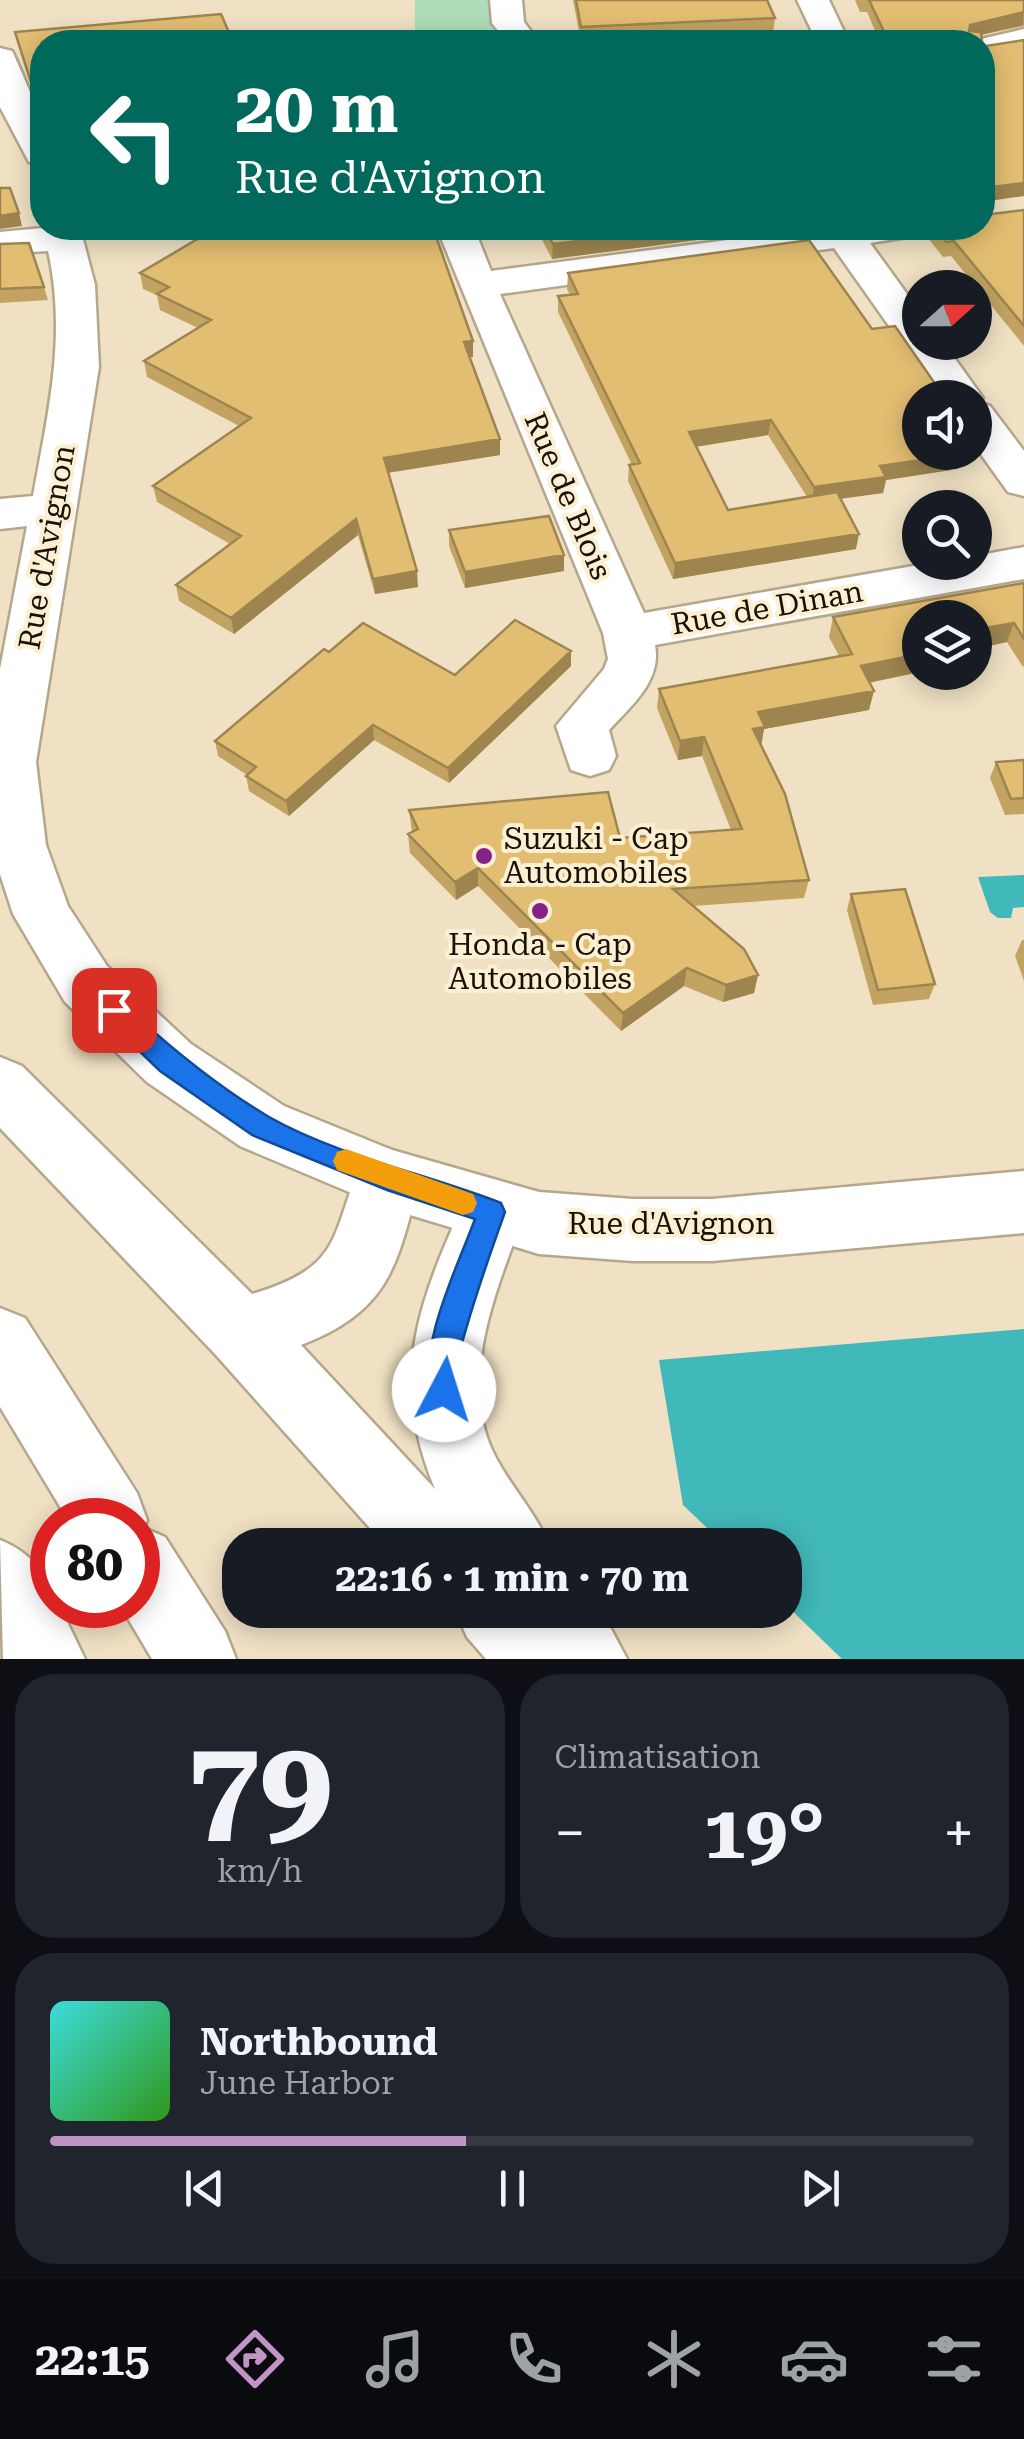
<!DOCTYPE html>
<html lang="fr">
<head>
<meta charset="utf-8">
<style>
	:root { --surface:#171b24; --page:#20242c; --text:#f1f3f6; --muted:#9ea1a6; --line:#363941; --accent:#c194c5 }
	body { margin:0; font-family:"Roboto Serif",serif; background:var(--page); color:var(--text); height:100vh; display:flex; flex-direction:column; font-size:38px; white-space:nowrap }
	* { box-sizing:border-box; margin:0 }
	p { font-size:32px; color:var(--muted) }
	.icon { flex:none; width:55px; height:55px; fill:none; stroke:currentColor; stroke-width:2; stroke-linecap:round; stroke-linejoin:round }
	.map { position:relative; height:1659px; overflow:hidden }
	.sheet { display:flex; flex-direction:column; gap:15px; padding:15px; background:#0d0f14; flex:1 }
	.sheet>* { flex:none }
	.hud { position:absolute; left:30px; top:30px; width:965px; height:210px; border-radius:40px; box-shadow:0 5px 25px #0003; background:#00695c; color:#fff; overflow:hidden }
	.needle { width:65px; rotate:69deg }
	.controls { position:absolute; left:902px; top:270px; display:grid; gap:20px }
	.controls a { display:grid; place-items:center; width:90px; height:90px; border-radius:50%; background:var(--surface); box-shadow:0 5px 25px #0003; font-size:50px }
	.speed { position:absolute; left:30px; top:1498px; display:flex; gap:20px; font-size:50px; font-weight:700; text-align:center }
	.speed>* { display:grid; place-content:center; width:130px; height:130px; border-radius:50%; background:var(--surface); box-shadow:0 5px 25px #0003; line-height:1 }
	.speed .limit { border:15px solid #d22; background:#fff; color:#111 }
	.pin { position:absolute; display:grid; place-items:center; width:85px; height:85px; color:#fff; margin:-42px; border-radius:20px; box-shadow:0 5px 15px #0006 }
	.me { position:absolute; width:110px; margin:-55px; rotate:5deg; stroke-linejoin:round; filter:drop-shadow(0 0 8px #0008) }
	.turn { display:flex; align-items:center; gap:35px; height:210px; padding:0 40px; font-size:45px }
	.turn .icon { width:130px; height:130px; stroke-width:2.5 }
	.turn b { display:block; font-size:70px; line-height:85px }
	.big { font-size:75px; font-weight:700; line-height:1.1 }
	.sheet .widget { flex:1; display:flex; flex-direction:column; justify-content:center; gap:15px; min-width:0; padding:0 35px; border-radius:40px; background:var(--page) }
	.sheet .dial { align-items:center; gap:0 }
	.dial b { font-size:130px; line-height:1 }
	.song { display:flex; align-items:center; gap:30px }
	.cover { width:120px; height:120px; border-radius:15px; background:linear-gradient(135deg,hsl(180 70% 55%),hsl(110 70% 35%)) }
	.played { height:10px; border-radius:5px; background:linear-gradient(90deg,var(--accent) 45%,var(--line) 45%) }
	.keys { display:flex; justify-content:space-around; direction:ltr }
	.heat { display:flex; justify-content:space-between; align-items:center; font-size:55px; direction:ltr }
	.sheet .tiles { flex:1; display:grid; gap:15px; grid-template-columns:1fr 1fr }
	.widget:last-child { grid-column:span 2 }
	.trip { position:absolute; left:222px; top:1528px; width:580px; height:100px; border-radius:40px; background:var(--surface); box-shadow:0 5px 25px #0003; font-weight:700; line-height:100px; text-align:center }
	.menu { display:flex; height:160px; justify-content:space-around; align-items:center; background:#090b0e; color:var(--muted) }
	.menu .icon { width:70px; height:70px }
	.menu .selected { color:var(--accent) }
	.menu b { font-size:45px; color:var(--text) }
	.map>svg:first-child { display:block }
	.green { fill:#afddb8 }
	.water { fill:#41b8b9 }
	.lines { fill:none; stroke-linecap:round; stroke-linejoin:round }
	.minor-casing { stroke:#b5a78c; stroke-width:5 }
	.highway-casing { stroke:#b5a78c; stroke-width:5 }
	.minor { fill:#fff; fill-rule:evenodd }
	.highway { fill:#fff; fill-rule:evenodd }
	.wall { fill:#c2a362; fill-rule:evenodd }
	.shaded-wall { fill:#9e8550 }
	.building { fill:#e2be72; stroke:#9e8550; stroke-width:2.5 }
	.route { fill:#1a73e8; stroke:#114b97; stroke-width:2.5 }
	.slow { fill:#f59e0b }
	.poi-dot { fill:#862189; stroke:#fdefd1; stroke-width:4 }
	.labels { text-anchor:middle; stroke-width:8; stroke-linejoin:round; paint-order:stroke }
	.street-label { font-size:30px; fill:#181309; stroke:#fdefd1 }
	.poi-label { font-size:30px; fill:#181309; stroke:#fdefd1; text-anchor:start }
</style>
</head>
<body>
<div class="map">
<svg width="1024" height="1659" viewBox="0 0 1024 1659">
	<rect width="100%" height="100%" fill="#f0e1c4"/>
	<path class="green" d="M 415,0 L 496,0 L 498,27 L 511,42 L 415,42 Z"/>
	<path class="water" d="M 1024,875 L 1024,907 L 1013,908 L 1011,918 L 998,918 L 990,912 L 978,877 Z
		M 1024,1329 L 1024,1659 L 842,1659 L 785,1604 L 785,1545 L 725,1545 L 683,1505 L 659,1360 Z"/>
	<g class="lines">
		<defs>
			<path id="minor" d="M 490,0 L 522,0 L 524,22 L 539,42 L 507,42 L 492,23 Z
				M 797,0 L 829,0 L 849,42 L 817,42 Z
				M 1024,29 L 1024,49 L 982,56 L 982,42 L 968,42 Z
				M 0,48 L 12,51 C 15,56 42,119 42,124 C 45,137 42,152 42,165 L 29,162 L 0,107 Z
				M 43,228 L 80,228 L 95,285 L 99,367 L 36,762 L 46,845 L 68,906 L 107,966 L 191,1044 L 284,1106 L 392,1150 L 539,1192 L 633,1199 L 712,1199 L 1024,1171 L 1024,1233 L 712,1261 L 633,1261 L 539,1254 L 387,1208 L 240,1146 L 147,1082 L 65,1002 L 13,914 L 0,874 L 0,669 L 27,526 L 0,529 L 0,499 L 33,496 C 48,413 67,335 48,251 L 0,254 L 0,232 Z
				M 437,228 L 474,228 L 491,271 L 819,228 L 918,228 L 913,236 L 870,243 L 920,312 L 920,342 L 943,342 L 983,398 L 980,403 L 990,406 L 1024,451 L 1024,496 L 1008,492 L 975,446 L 975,398 L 940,398 L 834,248 L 500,294 L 644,613 L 936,562 L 975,562 L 975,556 L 1024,547 L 1024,579 L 655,645 C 662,681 631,706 609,730 L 616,756 L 609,770 L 590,776 L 571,770 L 556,726 L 604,669 L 608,659 L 603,633 Z"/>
			<path id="highway" d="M 0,1057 L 22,1066 L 252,1294 C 347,1266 329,1234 364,1157 L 387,1148 L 410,1157 L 420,1178 C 397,1265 391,1310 301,1345 L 435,1489 C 387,1373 420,1300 469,1190 L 492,1181 L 515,1190 L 525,1212 C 499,1284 457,1376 493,1452 C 509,1485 535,1511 549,1545 L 385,1545 L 216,1355 L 0,1128 Z
				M 0,1308 L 25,1318 L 137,1493 L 147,1520 L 144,1528 L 165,1537 L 225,1631 L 236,1659 L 152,1659 L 120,1605 L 138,1605 L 138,1520 L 68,1520 L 0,1407 Z
				M 0,1540 C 26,1550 52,1574 52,1605 L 59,1605 L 85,1659 L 3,1659 Z
				M 455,1610 L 601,1610 L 627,1659 L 486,1659 L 467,1637 Z"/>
		</defs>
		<use href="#minor" class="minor-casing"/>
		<use href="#highway" class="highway-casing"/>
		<use href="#minor" class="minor"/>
		<use href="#highway" class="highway"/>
	</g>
	<path class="wall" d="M 573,0 L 767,0 L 775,18 L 773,32 L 581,42 Z
		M 855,0 L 1024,0 L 1024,26 L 981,35 L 982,42 L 880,42 L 867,12 L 860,12 Z
		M 983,202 L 983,215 L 1024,210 L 1024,346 L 951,256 L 943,257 L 920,228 L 982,228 Z
		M 83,228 L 160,228 L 85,232 Z
		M 536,228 L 788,228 L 552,259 Z
		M 0,245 L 44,287 L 48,300 L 0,303 Z
		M 140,273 L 473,357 L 470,357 L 500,455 L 388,473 L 418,587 L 375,594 L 358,535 L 234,634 L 179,601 L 176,585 L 230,544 L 157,502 L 153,486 L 239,426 L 147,377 L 144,361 L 198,328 L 160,310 L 157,295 L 143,289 Z
		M 568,273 L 920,452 L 973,452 L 971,458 L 954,461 L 951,470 L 886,480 L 883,493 L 840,498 L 856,549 L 673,579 L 628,481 L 629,465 L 632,465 L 558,312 L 558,296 L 570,295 L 567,289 ZM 768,435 L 807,497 L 728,510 L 696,447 Z
		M 449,530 L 564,555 L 564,571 L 465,588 L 449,546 Z
		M 1024,583 L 1024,666 L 1023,667 L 1007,642 L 975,649 L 975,618 L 920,618 L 920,672 L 869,683 L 869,710 L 764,729 L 761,746 L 809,880 L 804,898 L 693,906 L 758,975 L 754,993 L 723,1002 L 684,986 L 621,1031 L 478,886 L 456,900 L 410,853 L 408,834 L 412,832 L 409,810 L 620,838 L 731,830 L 702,756 L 678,760 L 657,708 L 659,689 L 839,656 L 829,637 L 833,617 Z
		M 571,651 L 571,666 L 449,783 L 374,740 L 289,816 L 249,791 L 246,776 L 247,775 L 218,756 L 215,741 L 329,652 L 455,675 Z
		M 1024,760 L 1024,814 L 1005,815 L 990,778 L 996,762 Z
		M 851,894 L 935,984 L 929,999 L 873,1005 L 847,910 Z
		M 1022,940 L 1024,940 L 1024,981 L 1015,956 Z"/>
	<path class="shaded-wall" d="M 1024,12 L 1023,25 L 967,38 L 970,25 Z
		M 1024,183 L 1024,196 L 982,202 L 983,188 Z
		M 19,213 L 22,226 L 0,229 L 0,216 Z
		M 684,228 L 788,228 L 552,259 L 553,244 Z
		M 473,341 L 473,357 L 464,358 L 464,342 Z
		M 771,420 L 768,435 L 687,448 L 689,432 Z
		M 500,439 L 500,455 L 385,473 L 384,458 Z
		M 950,452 L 973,452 L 971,458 L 954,461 L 951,470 L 886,480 L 883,493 L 811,503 L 814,487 L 880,466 Z
		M 356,519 L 358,535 L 234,634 L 231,618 Z
		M 859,534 L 856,549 L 673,579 L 675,563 Z
		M 564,555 L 564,571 L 465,588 L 465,572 Z
		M 417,571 L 418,587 L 375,594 L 373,579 Z
		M 1014,623 L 1007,642 L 975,649 L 975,630 Z
		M 571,651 L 571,666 L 449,783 L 448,768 Z
		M 920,654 L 920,672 L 856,685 L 861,666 Z
		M 874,691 L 869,710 L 764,729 L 761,746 L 750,748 L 758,712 Z
		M 373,725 L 374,740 L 289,816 L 286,801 Z
		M 704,737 L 702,756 L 678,760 L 680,741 Z
		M 478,868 L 478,886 L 456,900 L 455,882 Z
		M 687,968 L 684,986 L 621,1031 L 623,1013 Z
		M 758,975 L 754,993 L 723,1002 L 726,985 Z"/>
	<path class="building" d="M 576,0 L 767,0 L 775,18 L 581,27 Z
		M 869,0 L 1024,0 L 1024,12 L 970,25 L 969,31 L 981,32 L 982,42 L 889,42 Z
		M 221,14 L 233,42 L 42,42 L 42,117 L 15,32 Z
		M 378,34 L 378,42 L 328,42 L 328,36 Z
		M 1024,40 L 1024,183 L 983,188 L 983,215 L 1024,210 L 1024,326 L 954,241 L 946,242 L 935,228 L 982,228 L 982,43 L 986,46 Z
		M 0,188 L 10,188 L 19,213 L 0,216 Z
		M 216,228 L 433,228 L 473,341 L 464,342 L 500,439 L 384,458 L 417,571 L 373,579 L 356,519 L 231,618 L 176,585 L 241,536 L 153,486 L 251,418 L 144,361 L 211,320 L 157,294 L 169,287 L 140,273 Z
		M 544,228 L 684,228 L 553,244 Z
		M 809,240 L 872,329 L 895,326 L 945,398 L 920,398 L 920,452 L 954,452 L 956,455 L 880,466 L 886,477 L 814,487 L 771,420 L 689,432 L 728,510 L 837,492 L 859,534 L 675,563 L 629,465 L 640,463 L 558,296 L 578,294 L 568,273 Z
		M 29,243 L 44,287 L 0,289 L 0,244 Z
		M 549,516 L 564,555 L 465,572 L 449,530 Z
		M 1024,583 L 1024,639 L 1014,623 L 975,630 L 975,618 L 920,618 L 920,654 L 861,666 L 874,691 L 758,712 L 765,727 L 753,729 L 785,794 L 809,880 L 673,889 L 744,949 L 758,975 L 726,985 L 687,968 L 623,1013 L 478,868 L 455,882 L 408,834 L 418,829 L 409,810 L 608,792 L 620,838 L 742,829 L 704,737 L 680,741 L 659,689 L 852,654 L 833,617 Z
		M 515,620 L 571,651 L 448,768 L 373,725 L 286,801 L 246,776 L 256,767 L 215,741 L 324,649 L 329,652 L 363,623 L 455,675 Z
		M 1024,760 L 1024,798 L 1011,799 L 996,762 Z
		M 905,889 L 935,984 L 878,990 L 851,894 Z"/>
	<path class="route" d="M 114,1000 L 122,1003 C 168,1046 215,1085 269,1117 C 338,1156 427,1174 501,1203 L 505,1212 C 488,1259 472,1305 459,1354 C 455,1370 461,1385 455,1400 L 444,1404 L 434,1400 C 414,1352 458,1266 475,1219 L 387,1190 L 252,1135 L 160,1071 L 105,1018 L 101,1010 L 105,1003 Z"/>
	<path class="slow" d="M 346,1149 L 473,1194 L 477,1203 L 473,1212 L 463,1215 L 337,1170 L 333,1161 L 337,1152 Z"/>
	<g class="poi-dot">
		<circle cx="484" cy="856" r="10"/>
		<circle cx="540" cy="911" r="10"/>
	</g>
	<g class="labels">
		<g class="street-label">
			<text transform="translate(568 496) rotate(67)" y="10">Rue de Blois</text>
			<text transform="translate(47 547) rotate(-80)" y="10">Rue d'Avignon</text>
			<text transform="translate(767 608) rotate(-10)" y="10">Rue de Dinan</text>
			<text x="671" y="1234">Rue d'Avignon</text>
		</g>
		<g class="poi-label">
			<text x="504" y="849">Suzuki - Cap<tspan x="504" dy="34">Automobiles</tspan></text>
			<text x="540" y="955" text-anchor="middle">Honda - Cap<tspan x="540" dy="34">Automobiles</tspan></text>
		</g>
	</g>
</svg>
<div class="controls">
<a><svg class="needle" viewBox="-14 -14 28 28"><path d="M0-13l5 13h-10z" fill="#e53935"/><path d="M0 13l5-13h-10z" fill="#9ea1a6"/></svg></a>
<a><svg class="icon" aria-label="sound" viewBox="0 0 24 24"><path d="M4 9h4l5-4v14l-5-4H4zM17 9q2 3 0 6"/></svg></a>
<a><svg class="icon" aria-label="search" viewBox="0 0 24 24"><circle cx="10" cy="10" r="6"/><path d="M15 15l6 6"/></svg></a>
<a><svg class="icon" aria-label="layers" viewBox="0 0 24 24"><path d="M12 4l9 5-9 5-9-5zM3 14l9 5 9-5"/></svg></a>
</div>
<div class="speed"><div class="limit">80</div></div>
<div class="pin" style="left:114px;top:1010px;background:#d93025"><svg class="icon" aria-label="arrive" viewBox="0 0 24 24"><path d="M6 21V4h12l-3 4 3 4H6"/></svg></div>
<svg class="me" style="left:444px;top:1390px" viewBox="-20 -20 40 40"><circle r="19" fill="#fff"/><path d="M0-13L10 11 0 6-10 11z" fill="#1a73e8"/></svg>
<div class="trip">22:16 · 1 min · 70 m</div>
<div class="hud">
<div class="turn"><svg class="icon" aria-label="left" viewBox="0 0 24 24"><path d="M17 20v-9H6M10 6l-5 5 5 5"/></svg><div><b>20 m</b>Rue d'Avignon</div></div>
</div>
</div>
<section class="sheet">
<div class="tiles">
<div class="widget dial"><b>79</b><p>km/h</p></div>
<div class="widget"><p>Climatisation</p>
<div class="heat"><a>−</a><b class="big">19°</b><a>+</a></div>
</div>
<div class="widget">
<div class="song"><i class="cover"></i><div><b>Northbound</b><p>June Harbor</p></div></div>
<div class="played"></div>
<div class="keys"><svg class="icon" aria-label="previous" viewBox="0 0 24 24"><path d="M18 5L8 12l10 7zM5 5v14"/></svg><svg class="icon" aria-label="pause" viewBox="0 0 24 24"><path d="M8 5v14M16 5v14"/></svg><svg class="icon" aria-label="next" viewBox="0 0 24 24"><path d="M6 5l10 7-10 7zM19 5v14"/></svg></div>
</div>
</div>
</section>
<nav class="menu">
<b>22:15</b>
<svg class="icon selected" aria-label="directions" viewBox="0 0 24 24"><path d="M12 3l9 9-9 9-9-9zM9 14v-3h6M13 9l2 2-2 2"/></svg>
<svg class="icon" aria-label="music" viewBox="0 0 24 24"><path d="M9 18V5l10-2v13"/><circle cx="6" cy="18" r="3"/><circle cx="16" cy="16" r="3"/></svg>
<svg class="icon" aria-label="phone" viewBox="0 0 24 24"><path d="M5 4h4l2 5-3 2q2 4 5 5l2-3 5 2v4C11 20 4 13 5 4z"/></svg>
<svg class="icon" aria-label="climate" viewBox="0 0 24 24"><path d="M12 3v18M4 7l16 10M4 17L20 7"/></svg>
<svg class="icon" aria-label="car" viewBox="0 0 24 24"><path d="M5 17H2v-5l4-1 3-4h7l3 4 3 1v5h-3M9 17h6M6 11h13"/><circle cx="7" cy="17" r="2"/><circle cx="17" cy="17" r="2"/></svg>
<svg class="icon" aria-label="filters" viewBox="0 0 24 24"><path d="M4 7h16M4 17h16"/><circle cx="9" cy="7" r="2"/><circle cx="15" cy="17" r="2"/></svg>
</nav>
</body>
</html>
